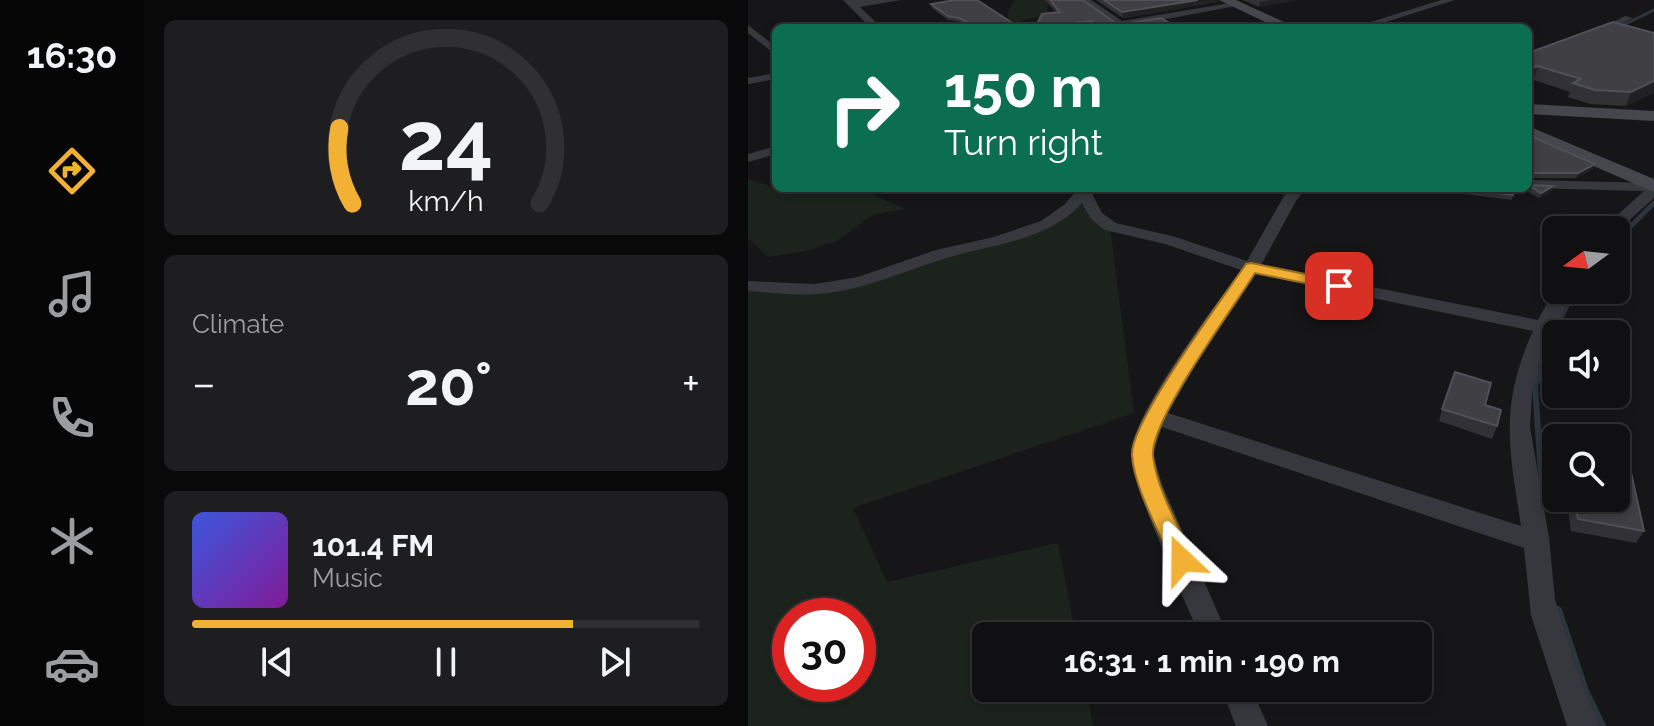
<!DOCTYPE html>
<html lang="en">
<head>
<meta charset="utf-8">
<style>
	:root { --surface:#101012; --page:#1e1e20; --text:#f1f3f6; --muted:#9c9d9f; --line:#303032; --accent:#f2b134 }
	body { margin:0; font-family:Raleway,sans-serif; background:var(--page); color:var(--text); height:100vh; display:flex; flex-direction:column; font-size:30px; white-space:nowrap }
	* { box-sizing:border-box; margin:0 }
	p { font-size:26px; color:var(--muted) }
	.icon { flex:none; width:44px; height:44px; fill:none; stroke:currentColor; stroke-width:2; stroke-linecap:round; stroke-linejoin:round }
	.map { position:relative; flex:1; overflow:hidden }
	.drawer { display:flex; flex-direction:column; gap:20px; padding:20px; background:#09090a; width:604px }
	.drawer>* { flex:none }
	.hud { position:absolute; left:24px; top:24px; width:760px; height:168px; border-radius:12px; box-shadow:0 4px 12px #0003,0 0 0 2px var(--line); background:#0b6e4f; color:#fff; overflow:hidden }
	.needle { width:52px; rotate:255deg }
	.tools { position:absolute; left:794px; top:216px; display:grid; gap:16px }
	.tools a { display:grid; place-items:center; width:88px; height:88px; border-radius:12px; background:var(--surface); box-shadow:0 4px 12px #0003,0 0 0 2px var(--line); font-size:40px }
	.speed { position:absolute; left:24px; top:598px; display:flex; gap:16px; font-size:40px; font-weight:700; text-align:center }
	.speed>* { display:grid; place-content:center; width:104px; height:104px; border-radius:50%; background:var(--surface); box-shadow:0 4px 12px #0003,0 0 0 2px var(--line); line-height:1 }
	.speed .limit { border:12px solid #d22; background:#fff; color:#111 }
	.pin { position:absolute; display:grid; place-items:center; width:68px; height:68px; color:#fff; margin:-34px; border-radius:16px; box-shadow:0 4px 12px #0006 }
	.me { position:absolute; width:88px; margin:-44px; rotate:337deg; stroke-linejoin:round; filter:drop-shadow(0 0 6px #0008) }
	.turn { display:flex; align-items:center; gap:28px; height:168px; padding:0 40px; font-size:36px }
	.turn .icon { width:104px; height:104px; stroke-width:2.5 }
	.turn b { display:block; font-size:56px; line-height:68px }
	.big { font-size:60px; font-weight:700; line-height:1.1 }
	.drawer .card { flex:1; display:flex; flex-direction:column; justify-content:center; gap:12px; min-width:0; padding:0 28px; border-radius:12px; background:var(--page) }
	.drawer .dial { align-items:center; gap:0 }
	.dial svg { height:208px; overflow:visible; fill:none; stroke:var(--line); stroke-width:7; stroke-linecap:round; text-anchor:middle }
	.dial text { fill:var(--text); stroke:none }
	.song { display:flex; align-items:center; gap:24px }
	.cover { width:96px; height:96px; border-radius:12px; background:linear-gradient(135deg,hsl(230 70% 55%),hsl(290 70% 35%)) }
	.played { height:8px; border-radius:4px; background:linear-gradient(90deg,var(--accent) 75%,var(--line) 75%) }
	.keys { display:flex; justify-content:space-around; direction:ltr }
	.heat { display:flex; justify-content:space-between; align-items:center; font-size:44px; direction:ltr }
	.trip { position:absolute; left:224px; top:622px; width:460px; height:80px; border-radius:12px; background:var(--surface); box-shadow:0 4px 12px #0003,0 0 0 2px var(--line); font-weight:700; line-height:80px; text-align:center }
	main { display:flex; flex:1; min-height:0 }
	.dock { display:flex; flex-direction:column; width:144px; justify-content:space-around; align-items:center; background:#060607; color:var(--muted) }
	.dock .icon { width:56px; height:56px }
	.dock .on { color:var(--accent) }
	.dock b { font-size:36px; color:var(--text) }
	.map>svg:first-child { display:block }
	.green { fill:#1c231d; fill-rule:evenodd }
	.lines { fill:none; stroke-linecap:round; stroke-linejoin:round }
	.stream-far3 { stroke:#2c353c; stroke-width:3 }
	.stream-far2 { stroke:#2c353c; stroke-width:5 }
	.stream-far1 { stroke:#2c353c; stroke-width:6 }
	.stream { stroke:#2c353c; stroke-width:8 }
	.street { fill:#37383d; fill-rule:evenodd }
	.secondary { fill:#45474d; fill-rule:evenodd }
	.wall { fill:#323236 }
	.shaded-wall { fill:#212124 }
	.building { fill:#3f3f44; stroke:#4f5156; stroke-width:2 }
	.route { fill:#f2b134; stroke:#9d7322; stroke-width:2 }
</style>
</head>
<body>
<main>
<nav class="dock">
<b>16:30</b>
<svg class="icon on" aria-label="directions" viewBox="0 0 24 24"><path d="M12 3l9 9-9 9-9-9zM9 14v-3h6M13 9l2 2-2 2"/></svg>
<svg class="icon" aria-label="music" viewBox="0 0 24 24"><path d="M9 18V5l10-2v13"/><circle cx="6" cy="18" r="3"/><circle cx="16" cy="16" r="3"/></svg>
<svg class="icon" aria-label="phone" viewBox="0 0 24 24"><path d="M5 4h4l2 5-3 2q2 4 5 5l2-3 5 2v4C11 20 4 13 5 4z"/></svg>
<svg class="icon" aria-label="climate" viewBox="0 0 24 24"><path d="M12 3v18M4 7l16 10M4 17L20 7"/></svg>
<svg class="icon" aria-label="car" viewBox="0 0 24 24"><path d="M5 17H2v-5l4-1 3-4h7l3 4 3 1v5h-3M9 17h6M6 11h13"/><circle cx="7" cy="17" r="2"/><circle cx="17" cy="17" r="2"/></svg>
</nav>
<section class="drawer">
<div class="card dial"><svg viewBox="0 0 100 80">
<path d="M14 69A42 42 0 1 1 86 69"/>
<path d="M14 69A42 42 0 0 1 9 40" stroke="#f2b134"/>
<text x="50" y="56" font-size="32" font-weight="700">24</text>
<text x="50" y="72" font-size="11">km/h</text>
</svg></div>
<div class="card"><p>Climate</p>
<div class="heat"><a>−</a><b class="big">20°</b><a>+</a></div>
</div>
<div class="card">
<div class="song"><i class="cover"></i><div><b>101.4 FM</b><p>Music</p></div></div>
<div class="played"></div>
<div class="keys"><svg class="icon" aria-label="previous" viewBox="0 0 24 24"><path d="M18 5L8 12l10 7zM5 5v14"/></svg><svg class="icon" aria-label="pause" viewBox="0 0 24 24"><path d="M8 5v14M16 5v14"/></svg><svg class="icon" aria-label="next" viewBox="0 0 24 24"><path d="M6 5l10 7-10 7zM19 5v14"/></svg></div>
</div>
</section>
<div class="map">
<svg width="906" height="726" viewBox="0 0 906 726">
	<rect width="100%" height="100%" fill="#161618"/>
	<path class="green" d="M 267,0 L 299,0 L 300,16 L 277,19 L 270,24 L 259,21 L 261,10 Z
		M 0,179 L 28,188 L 109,188 L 158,209 L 124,215 L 89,241 L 57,251 L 20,257 L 0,238 Z
		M 340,199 L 362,227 L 386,413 L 105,508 L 139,582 L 310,543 L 328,636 L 238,636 L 238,688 L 338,688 L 345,726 L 0,726 L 0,289 L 89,287 L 289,228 ZM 42,616 L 110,616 L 110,684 L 42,684 Z"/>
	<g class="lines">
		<path class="stream-far3" d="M 878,29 L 875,25 L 906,10"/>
		<path class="stream-far2" d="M 868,241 L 906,203
			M 808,327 L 827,290"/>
		<path class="stream-far1" d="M 795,503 L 787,386 L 809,325"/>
		<path class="stream" d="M 795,501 L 795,504
			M 810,610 L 837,691 L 854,726"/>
		<path class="street" d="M 95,0 L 153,0 L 112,7 L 134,28 L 123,28 Z
			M 333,0 L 343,0 L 374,21 L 488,2 L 493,5 L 372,28 Z
			M 693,0 L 707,0 L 619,28 L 604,28 Z
			M 877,16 L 885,18 L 851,35 L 842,33 Z
			M 0,25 L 28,47 L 28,55 L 0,33 Z
			M 28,73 L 28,79 L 0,84 L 0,78 Z
			M 28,146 L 28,154 L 0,162 L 0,154 Z
			M 780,180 L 906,183 L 906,198 L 868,232 L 853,230 L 896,191 L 780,188 Z
			M 331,188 L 346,188 L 343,192 L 354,213 L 368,223 L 428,237 L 499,261 L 536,196 L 543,188 L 558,188 L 548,201 L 513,265 L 790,320 L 808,287 L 808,290 L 824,290 L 791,365 L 784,392 L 782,427 L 801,538 L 807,599 L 826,664 L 851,726 L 819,726 L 783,615 L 776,548 L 414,427 L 405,454 L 414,484 L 480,636 L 452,636 C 439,605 380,478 383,453 C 387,409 465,309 493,270 L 417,244 L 357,230 L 343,219 L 334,203 C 300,241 245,244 199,258 C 155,271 115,291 68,294 C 46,296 22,292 0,291 L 0,281 L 67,284 L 110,277 L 188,250 L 246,237 L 293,221 L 316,205 ZM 507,274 L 785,331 C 751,406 761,448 773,526 L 420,413 L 454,353 Z
			M 473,688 L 503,688 L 520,726 L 488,726 Z"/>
		<path class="secondary" d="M 471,0 L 488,0 L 549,28 L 530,28 Z
			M 780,104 L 906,111 L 906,121 L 780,114 Z
			M 780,126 L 906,179 L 906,192 L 780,138 Z"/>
	</g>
	<path class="wall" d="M 297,0 L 335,0 L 370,25 L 430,28 L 346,28 L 308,12 Z
		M 348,0 L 470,0 L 469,2 L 375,18 Z
		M 495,0 L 548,0 L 511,7 Z
		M 183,4 L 269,28 L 223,28 L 212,22 L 200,20 L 184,8 Z
		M 906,33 L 878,106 L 842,104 L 820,97 L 822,92 L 786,80 L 783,52 Z
		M 780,135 L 847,164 L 845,169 L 828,178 L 780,178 Z
		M 780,185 L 803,192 L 791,198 L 774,188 L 780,188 Z
		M 701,188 L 766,188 L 764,200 L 700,192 Z
		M 737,405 L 749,426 L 744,439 L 691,421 L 694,409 Z
		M 825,498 L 838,499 L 838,498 L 868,498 L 896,531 L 888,543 L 823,531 L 820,509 Z"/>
	<path class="shaded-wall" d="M 450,0 L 470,0 L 469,2 L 375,18 L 374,12 Z
		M 522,0 L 548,0 L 511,7 L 512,2 Z
		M 344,21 L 344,27 L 322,28 L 324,23 Z
		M 790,66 L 786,80 L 780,82 L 780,70 Z
		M 906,81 L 906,93 L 878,106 L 883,92 Z
		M 847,164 L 845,169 L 828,178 L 830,173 Z
		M 805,186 L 803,192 L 791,198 L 793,193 Z"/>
	<path class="building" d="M 207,0 L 229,0 L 269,26 L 266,28 L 230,28 L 211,18 L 200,16 L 183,4 Z
		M 302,0 L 335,0 L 370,25 L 413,18 L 430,28 L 353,28 L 344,21 L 324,23 L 322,28 L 287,28 L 294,14 L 312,12 Z
		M 356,0 L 450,0 L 374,12 Z
		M 865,22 L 906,33 L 906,81 L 883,92 L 847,90 L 825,83 L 833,79 L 790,66 L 780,70 L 780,47 L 783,52 Z
		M 780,135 L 847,164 L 830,173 L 780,173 Z
		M 780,185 L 805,186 L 793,193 Z
		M 714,188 L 766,188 L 765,195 Z
		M 707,372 L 743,383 L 737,405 L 753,410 L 749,426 L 694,409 Z
		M 868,465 L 882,468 L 896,531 L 830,519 L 826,498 L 847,501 L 846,498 L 868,498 Z"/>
	<path class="route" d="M 503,263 L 591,281 L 599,286 L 591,290 L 507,273 C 486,307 401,422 405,456 C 409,491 432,528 446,560 L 443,567 L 434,570 L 426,567 L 423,560 C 411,531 386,487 384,455 C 382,422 475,298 498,264 Z"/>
</svg>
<div class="tools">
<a><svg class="needle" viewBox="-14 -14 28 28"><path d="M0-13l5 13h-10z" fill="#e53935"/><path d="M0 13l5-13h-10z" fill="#9c9d9f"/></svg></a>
<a><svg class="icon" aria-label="sound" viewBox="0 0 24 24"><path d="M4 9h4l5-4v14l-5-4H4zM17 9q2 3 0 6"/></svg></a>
<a><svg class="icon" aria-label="search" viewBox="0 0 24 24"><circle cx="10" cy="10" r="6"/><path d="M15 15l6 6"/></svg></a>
</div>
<div class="speed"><div class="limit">30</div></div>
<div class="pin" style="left:591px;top:286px;background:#d93025"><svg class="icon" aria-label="arrive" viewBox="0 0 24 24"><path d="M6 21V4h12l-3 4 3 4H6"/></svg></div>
<svg class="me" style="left:434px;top:560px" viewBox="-20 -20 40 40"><path d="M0-17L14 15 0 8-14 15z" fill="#f2b134" stroke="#fff" stroke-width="4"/></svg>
<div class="trip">16:31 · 1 min · 190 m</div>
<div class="hud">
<div class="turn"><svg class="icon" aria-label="right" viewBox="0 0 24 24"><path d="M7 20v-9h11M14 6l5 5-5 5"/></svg><div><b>150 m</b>Turn right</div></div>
</div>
</div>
</main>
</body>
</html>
